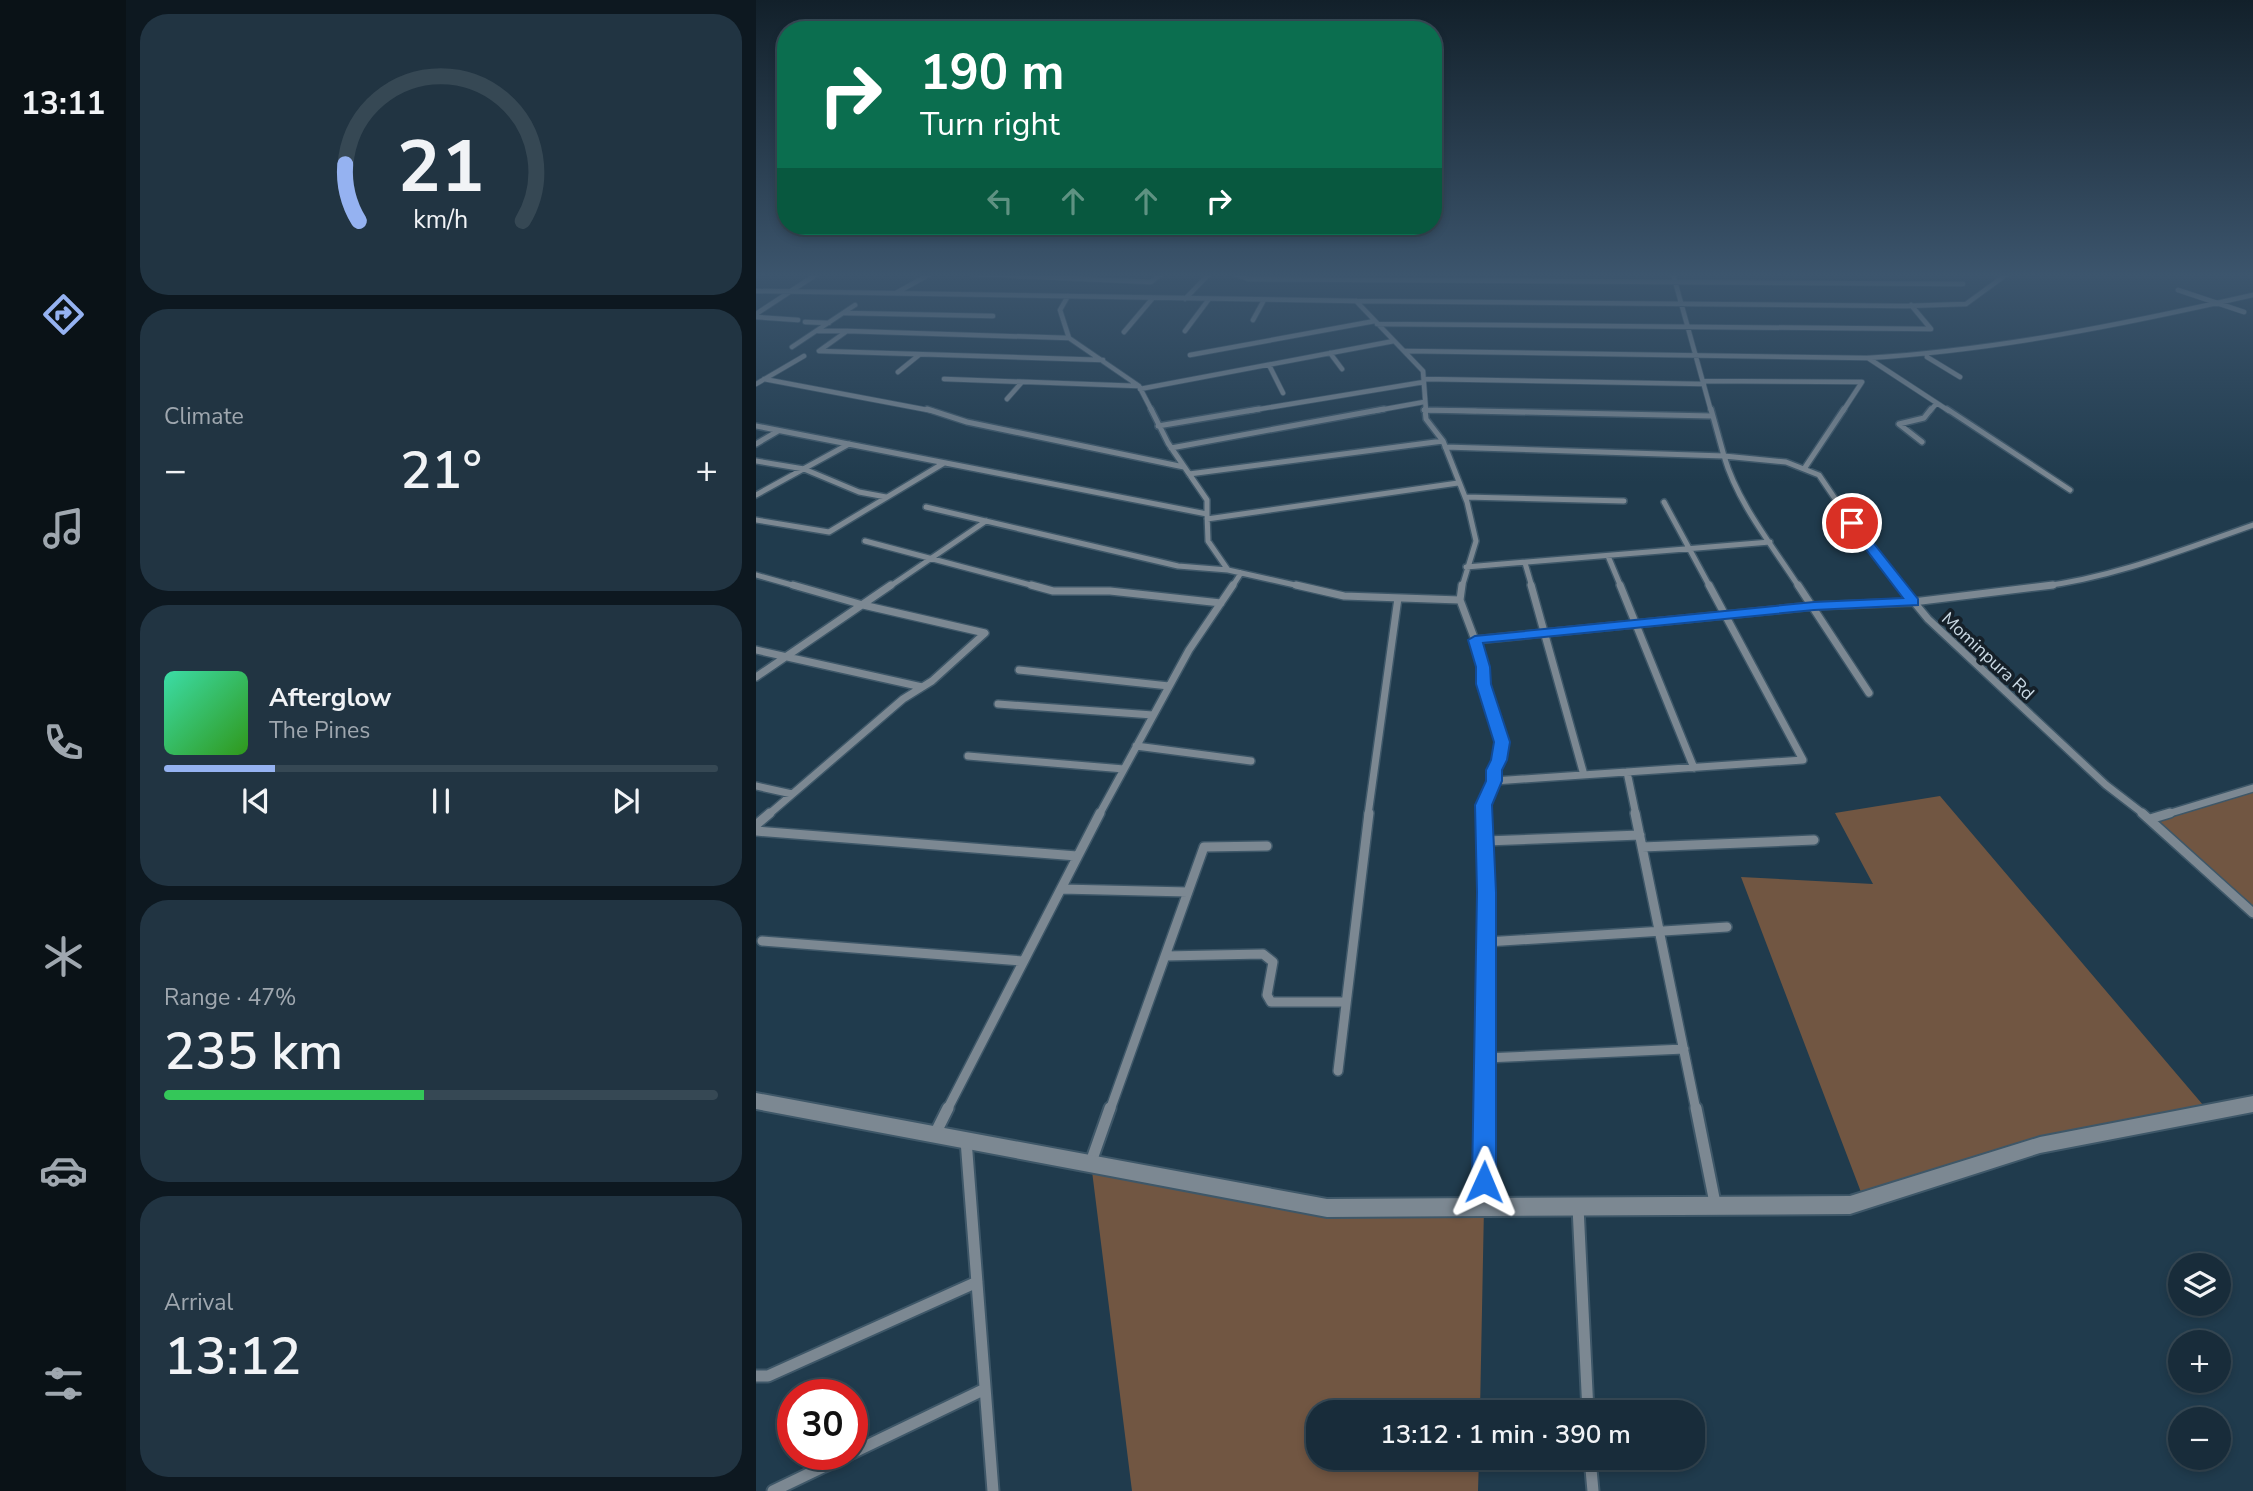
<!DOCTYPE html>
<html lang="en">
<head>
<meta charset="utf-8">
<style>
	:root { --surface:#182c3a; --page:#213442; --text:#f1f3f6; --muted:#9fa7af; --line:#364854; --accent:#95b2f1 }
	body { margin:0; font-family:"Nunito Sans",sans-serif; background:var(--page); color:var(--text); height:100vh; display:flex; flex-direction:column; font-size:26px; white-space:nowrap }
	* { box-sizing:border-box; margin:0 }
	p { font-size:23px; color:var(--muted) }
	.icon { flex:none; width:38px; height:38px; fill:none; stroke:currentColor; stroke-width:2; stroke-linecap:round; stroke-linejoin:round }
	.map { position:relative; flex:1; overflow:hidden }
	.drawer { display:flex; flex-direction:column; gap:14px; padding:14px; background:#0d1820; width:630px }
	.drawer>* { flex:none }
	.hud { position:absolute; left:21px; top:21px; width:665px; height:214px; border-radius:28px; box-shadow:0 4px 10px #0003,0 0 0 2px var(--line); background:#0b6e4f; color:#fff; overflow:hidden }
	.controls { position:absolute; left:1412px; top:1253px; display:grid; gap:14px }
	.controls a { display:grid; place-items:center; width:63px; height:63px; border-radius:50%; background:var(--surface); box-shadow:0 4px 10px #0003,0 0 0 2px var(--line); font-size:35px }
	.speed { position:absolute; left:21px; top:1379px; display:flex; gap:14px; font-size:35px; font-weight:700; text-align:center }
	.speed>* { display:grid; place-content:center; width:91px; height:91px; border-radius:50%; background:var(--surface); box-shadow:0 4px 10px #0003,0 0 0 2px var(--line); line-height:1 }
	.speed .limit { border:10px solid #d22; background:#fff; color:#111 }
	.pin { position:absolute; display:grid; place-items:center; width:60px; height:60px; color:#fff; margin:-30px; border:4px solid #fff; border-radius:50%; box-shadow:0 2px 7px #0007 }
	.me { position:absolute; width:77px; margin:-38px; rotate:1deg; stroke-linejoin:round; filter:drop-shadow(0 0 5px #0008) }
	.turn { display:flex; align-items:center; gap:24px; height:147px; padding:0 28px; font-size:32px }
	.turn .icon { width:91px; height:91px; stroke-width:2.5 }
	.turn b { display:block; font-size:49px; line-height:60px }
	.lanes { display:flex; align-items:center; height:66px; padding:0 28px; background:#0003; justify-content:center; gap:35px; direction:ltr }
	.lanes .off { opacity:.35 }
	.big { font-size:52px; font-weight:600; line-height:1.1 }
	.drawer .card { flex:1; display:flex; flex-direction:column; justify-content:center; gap:10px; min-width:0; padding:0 24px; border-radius:28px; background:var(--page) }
	.drawer .dial { align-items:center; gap:0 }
	.dial svg { height:182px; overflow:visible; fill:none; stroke:var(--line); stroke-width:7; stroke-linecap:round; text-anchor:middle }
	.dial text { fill:var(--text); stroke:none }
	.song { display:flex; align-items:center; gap:21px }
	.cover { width:84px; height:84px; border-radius:10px; background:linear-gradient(135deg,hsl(160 70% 55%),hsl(110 70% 35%)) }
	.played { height:7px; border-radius:4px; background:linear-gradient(90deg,var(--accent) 20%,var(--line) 20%) }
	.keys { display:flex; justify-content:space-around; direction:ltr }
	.heat { display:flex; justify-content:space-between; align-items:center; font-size:38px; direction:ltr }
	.charge { height:10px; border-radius:5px; background:linear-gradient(90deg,#34c759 47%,var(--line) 0) }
	.trip { position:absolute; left:550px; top:1400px; width:399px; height:70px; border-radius:28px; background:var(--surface); box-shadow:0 4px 10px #0003,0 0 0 2px var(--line); font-weight:600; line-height:70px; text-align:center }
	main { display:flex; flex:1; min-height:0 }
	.dock { display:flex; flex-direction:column; width:126px; justify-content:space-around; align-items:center; background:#0a1217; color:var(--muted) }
	.dock .icon { width:49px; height:49px }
	.dock .active { color:var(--accent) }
	.dock b { font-size:32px; color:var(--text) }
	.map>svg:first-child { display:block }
	.green { fill:#715642 }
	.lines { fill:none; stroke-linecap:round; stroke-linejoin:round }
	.minor-far4-casing { stroke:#3e5768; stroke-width:6 }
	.minor-far3-casing { stroke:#3e5768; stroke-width:8 }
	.minor-far2-casing { stroke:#3e5768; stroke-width:10 }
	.minor-far1-casing { stroke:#3e5768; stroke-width:12 }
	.minor-casing { stroke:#3e5768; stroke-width:15 }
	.tertiary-casing { stroke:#3e5768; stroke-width:4 }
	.minor-far4 { stroke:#7c8892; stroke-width:4.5 }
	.minor-far3 { stroke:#7c8892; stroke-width:5 }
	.minor-far2 { stroke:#7c8892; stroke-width:7 }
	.minor-far1 { stroke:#7c8892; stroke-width:9 }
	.minor { stroke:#7c8892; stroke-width:11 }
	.tertiary { fill:#7c8892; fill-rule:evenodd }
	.route { fill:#1a73e8; stroke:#114b97; stroke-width:2 }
	.labels { text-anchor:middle; stroke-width:7; stroke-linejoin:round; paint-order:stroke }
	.street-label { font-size:18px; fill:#c9d8e3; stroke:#152029 }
</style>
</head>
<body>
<main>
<nav class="dock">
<b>13:11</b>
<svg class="icon active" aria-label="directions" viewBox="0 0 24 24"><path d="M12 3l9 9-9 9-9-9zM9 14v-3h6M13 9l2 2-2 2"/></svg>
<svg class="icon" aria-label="music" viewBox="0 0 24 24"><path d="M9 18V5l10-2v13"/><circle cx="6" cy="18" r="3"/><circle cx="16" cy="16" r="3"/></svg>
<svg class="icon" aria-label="phone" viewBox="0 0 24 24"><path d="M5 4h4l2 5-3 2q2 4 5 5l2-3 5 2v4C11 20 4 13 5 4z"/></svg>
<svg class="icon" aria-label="climate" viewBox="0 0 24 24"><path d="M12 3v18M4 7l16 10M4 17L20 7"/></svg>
<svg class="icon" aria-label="car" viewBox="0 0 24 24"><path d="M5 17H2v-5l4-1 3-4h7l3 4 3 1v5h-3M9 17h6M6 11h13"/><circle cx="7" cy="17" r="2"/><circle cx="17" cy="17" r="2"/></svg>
<svg class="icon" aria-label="filters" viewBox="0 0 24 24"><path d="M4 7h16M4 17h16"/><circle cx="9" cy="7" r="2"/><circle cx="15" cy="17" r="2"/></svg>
</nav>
<section class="drawer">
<div class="card dial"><svg viewBox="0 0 100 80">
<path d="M14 69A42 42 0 1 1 86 69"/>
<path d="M14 69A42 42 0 0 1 8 44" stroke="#95b2f1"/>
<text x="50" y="56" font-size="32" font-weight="700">21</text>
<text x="50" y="72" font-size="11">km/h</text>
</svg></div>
<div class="card"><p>Climate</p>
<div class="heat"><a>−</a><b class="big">21°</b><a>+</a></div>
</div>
<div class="card">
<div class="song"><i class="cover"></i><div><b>Afterglow</b><p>The Pines</p></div></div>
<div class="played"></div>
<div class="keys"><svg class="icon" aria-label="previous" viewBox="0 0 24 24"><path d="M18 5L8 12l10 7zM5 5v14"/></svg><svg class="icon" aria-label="pause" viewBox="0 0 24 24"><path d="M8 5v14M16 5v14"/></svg><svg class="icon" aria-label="next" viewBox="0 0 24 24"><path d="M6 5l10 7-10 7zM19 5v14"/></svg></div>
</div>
<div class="card"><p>Range · 47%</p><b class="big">235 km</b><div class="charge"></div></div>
<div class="card"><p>Arrival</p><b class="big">13:12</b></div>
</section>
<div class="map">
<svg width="1497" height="1491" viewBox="0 0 1497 1491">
	<rect width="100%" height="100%" fill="#203b4d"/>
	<path class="green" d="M 1497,788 L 1497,913 L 1394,819 Z
		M 1184,796 L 1453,1112 L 1284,1145 L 1108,1200 L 985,877 L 1117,884 L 1079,813 Z
		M 335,1163 L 571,1208 L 728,1207 L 724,1412 L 562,1412 L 562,1458 L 723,1458 L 722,1491 L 376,1491 Z"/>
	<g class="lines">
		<defs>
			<path id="minor-far4" d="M 218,274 L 395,282 L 405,274
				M 479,274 L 492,279 L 1207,284
				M 917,274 L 955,411
				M 1422,290 L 1488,312
				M 0,291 L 600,301 L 1149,306 L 1210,304 L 1251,274
				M 140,293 L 174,274
				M 312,296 L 304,310 L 313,338 L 383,386 L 396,411
				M 429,299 L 453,274
				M 600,301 L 667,371 L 670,411
				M 88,313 L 237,316
				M 0,314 L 61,274
				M 0,317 L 42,320
				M 497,320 L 508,300
				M 49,322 L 73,323
				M 621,324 L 1175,329 L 1155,305
				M 62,331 L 91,331
				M 429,331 L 453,299
				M 368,332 L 396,299
				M 313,338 L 91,331 L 63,351 L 347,360
				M 36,347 L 99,305
				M 649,351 L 1111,358 C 1242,350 1369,324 1497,295
				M 574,353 L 586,369
				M 434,355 L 619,321
				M 1171,357 L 1204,377
				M 1112,358 L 1193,411
				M 513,365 L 527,393
				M 142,372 L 163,355
				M 8,379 L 177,411
				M 188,379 L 382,386
				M 668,379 L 948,384
				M 947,381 L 1106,382
				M 0,384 L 48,356
				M 384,389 L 638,341
				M 251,399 L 266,382
				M 668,410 L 720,411
				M 492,411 L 668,382
				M 618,411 L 668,402
				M 1087,411 L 1106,382
				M 1174,411 L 1180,404"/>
			<path id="minor-far3" d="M 171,409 L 211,422 L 428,467
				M 395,409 L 412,443 L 451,500 L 451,514
				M 669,409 L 670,419 L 687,441 L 711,502 L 720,541 L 706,587
				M 955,409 L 968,456 L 1030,462 L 1063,475 L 1109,543 L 1145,587
				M 1191,409 L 1314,490
				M 668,410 L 956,416
				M 0,426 L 451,514 L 452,541 L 472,570 L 548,587
				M 402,426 L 503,409
				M 1166,442 L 1143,424 L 1168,418 L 1175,409
				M 0,444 L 22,431
				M 689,447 L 968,456 C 982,504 1016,545 1043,587
				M 415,448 L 628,409
				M 0,461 L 48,469 L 103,492 L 130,497
				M 1048,469 L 1088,409
				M 433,474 L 687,441
				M 0,495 L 93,444
				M 709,497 L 868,501
				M 908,502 L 954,587
				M 170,507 L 422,566 L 472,570
				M 451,519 L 702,483
				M 0,520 L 73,532 L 188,463
				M 109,541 L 282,587
				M 852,556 L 865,587
				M 769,563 L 776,587
				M 710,567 L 1014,542
				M 0,575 L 43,587
				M 133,587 L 230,521
				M 476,587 L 485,573
				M 1282,587 C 1357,578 1426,550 1497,525"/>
			<path id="minor-far2" d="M 275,585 L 297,591 L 354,591 L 465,603
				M 540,585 L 588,596 L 704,600 L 719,640 L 1058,606 L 1157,602 L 1297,585
				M 775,585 L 828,775
				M 864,585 L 938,768
				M 1042,585 L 1113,693
				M 1144,585 L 1172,619 L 1350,785 L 1389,815
				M 704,600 L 706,585
				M 719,640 L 727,667 L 728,684 L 746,742 L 738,770 L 738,781 L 1047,760 L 953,585
				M 0,650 L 166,687
				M 263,670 L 413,686
				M 0,677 L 135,585
				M 242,704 L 397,715
				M 380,746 L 495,761
				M 212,756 L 368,769
				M 871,772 L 880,815
				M 0,786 L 36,794
				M 12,815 L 147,699 L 176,681 L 229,633 L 107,605 L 37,585
				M 343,815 L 433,650 L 477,585
				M 612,815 L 642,598
				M 727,815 L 727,805 L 738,781
				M 1408,815 L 1497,788"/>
			<path id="minor-far1" d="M 727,813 L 730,892 L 729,1110
				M 879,813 L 940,1110
				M 1386,813 L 1497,913
				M 1394,819 L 1414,813
				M 0,825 L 14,813
				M 0,831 L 321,856
				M 729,841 L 884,835
				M 886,847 L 1058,840
				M 305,889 L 432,892
				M 6,941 L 267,961
				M 730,942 L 971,927
				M 409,956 L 507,954 L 517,962 L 511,995 L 515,1002 L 590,1002
				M 729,1058 L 928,1049
				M 582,1071 L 613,813
				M 191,1110 L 344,813
				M 354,1110 L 448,847 L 511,846"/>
			<path id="minor" d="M 940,1108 L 959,1203
				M 179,1134 L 192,1108
				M 210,1140 L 237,1491
				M 335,1162 L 354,1108
				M 728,1205 L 729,1108
				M 822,1207 L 832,1412
				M 0,1376 L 12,1376 L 221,1282
				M 96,1453 L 229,1389
				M 834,1458 L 837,1491
				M 17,1491 L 94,1454"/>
			<path id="tertiary" d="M 0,1093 L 571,1199 L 1094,1196 L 1284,1137 L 1497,1096 L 1497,1112 L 1284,1153 L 1094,1214 L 571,1217 L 0,1109 Z"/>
		</defs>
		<use href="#minor-far4" class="minor-far4-casing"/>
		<use href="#minor-far3" class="minor-far3-casing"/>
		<use href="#minor-far2" class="minor-far2-casing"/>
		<use href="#minor-far1" class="minor-far1-casing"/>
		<use href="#minor" class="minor-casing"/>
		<use href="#tertiary" class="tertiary-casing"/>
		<use href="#minor-far4" class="minor-far4"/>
		<use href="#minor-far3" class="minor-far3"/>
		<use href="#minor-far2" class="minor-far2"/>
		<use href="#minor-far1" class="minor-far1"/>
		<use href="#minor" class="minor"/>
		<use href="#tertiary" class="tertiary"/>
	</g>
	<linearGradient id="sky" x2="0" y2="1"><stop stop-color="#12202a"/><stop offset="0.57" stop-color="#3c556d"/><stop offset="1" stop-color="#3c556d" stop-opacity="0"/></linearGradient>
	<rect width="1497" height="483" fill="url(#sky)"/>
	<path class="route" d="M 1096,520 L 1100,521 L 1162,599 L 1162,605 L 1058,610 L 727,643 L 734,667 L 735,684 L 754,742 L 751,760 L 746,770 L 746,781 L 736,805 L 740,892 L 740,1182 L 736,1190 L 728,1193 L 720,1190 L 716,1182 L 721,892 L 719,805 L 730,781 L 730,770 L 735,760 L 738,742 L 720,684 L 720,667 L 712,640 L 719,636 L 1058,602 L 1147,598 L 1090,523 Z"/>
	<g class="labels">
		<g class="street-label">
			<text transform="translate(1232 656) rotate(43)" y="6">Mominpura Rd</text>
		</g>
	</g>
</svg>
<div class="controls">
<a><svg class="icon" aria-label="layers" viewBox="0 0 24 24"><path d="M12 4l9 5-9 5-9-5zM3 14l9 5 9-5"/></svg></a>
<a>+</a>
<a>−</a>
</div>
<div class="speed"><div class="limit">30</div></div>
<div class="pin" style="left:1096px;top:523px;background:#d93025"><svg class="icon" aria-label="arrive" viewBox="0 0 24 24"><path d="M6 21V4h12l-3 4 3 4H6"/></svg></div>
<svg class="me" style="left:728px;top:1182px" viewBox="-20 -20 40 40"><path d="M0-17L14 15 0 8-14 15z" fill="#1a73e8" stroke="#fff" stroke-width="4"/></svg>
<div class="trip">13:12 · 1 min · 390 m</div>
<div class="hud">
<div class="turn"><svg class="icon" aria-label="right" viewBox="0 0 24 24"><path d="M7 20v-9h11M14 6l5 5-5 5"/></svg><div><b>190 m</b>Turn right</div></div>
<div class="lanes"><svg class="icon off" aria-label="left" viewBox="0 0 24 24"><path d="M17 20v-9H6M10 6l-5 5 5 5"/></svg><svg class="icon off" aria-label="ahead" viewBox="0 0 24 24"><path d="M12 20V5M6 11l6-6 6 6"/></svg><svg class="icon off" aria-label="ahead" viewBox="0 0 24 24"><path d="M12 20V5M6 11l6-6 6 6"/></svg><svg class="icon" aria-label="right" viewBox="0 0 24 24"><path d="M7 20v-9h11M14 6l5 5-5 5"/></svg></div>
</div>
</div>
</main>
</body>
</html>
